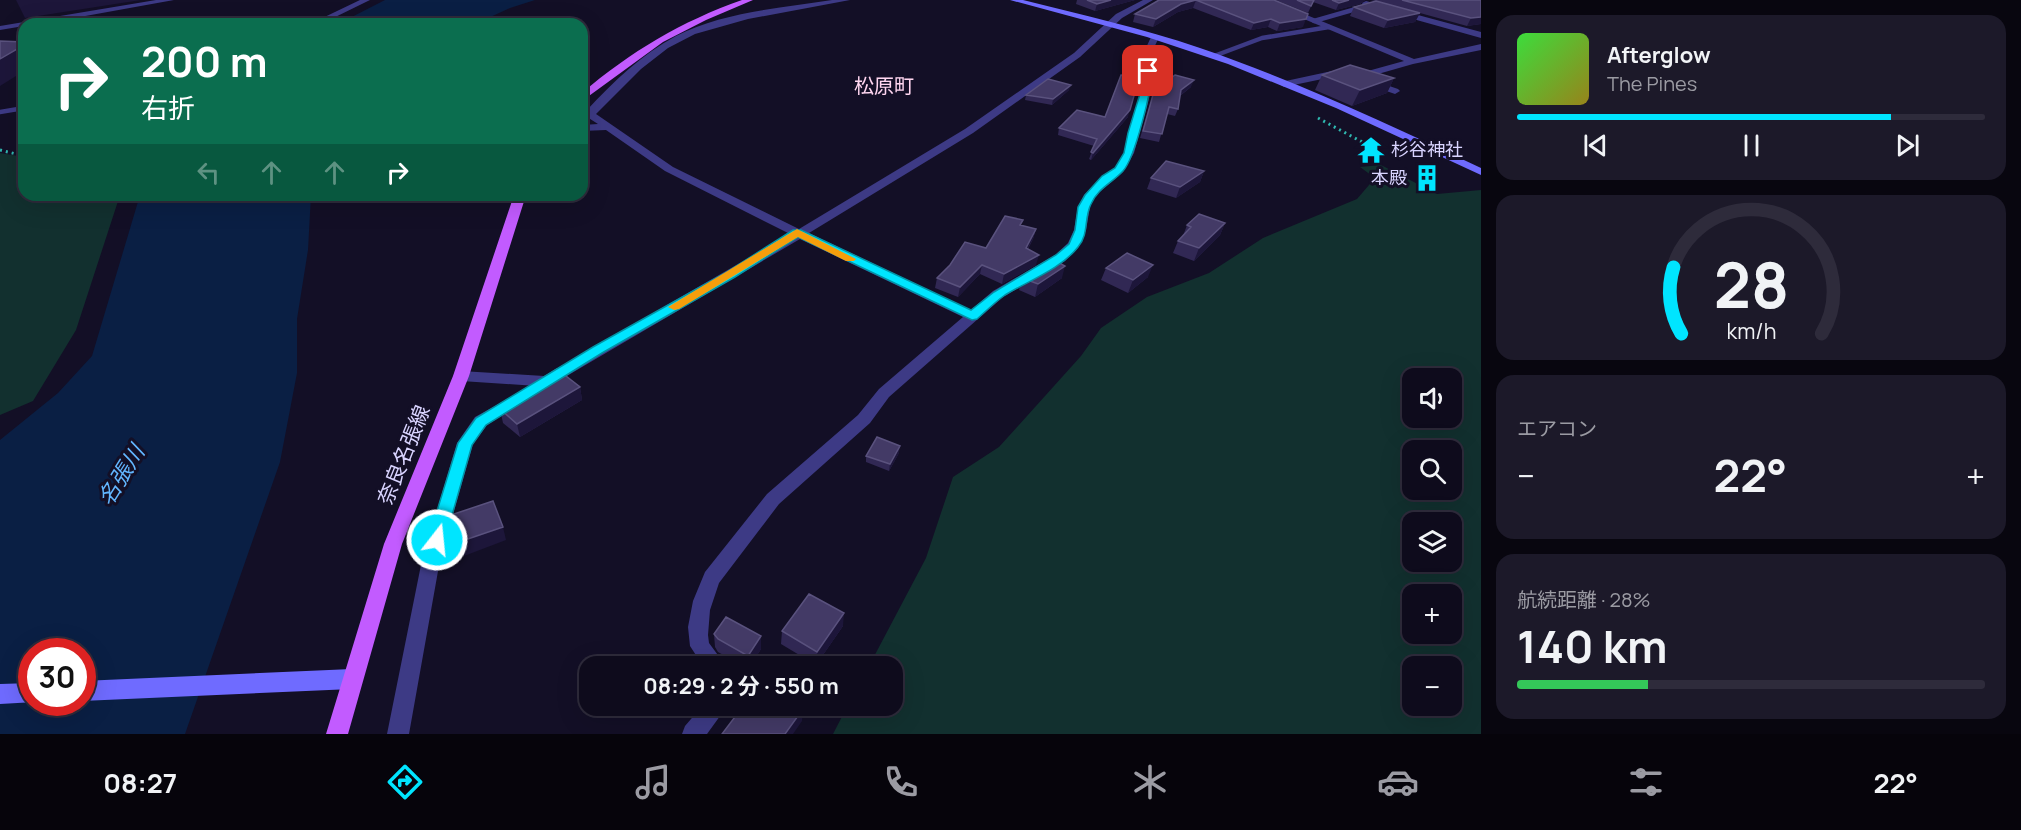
<!DOCTYPE html>
<html lang="ja">
<head>
<meta charset="utf-8">
<style>
	:root { --surface:#0e0b1c; --page:#1c1929; --text:#f1f3f6; --muted:#9b9ba3; --line:#2e2b3b; --accent:#00e5ff }
	body { margin:0; font-family:Manrope,"Noto Sans JP",sans-serif; background:var(--page); color:var(--text); height:100vh; display:flex; flex-direction:column; font-size:22px; white-space:nowrap }
	* { box-sizing:border-box; margin:0 }
	p { font-size:20px; color:var(--muted) }
	.icon { flex:none; width:33px; height:33px; fill:none; stroke:currentColor; stroke-width:2; stroke-linecap:round; stroke-linejoin:round }
	.map { position:relative; flex:1; overflow:hidden }
	.sheet { display:flex; flex-direction:column; gap:15px; padding:15px; background:#08060f; width:540px }
	.sheet>* { flex:none }
	.banner { position:absolute; left:18px; top:18px; width:570px; height:183px; border-radius:18px; box-shadow:0 6px 24px #0002,0 0 0 2px var(--line); background:#0b6e4f; color:#fff; overflow:hidden }
	.controls { position:absolute; left:1402px; top:368px; display:grid; gap:12px }
	.controls a { display:grid; place-items:center; width:60px; height:60px; border-radius:12px; background:var(--surface); box-shadow:0 6px 24px #0002,0 0 0 2px var(--line); font-size:30px }
	.speed { position:absolute; left:18px; top:638px; display:flex; gap:12px; font-size:30px; font-weight:700; text-align:center }
	.speed>* { display:grid; place-content:center; width:78px; height:78px; border-radius:50%; background:var(--surface); box-shadow:0 6px 24px #0002,0 0 0 2px var(--line); line-height:1 }
	.speed .limit { border:9px solid #d22; background:#fff; color:#111 }
	.pin { position:absolute; display:grid; place-items:center; width:51px; height:51px; color:#fff; margin:-26px; border-radius:12px; box-shadow:0 3px 9px #0006 }
	.me { position:absolute; width:66px; margin:-33px; rotate:16deg; stroke-linejoin:round; filter:drop-shadow(0 0 4px #0008) }
	.turn { display:flex; align-items:center; gap:21px; height:126px; padding:0 24px; font-size:27px }
	.turn .icon { width:78px; height:78px; stroke-width:2.5 }
	.turn b { display:block; font-size:42px; line-height:51px }
	.lanes { display:flex; align-items:center; height:57px; padding:0 24px; background:#0003; justify-content:center; gap:30px; direction:ltr }
	.lanes .off { opacity:.35 }
	.big { font-size:45px; font-weight:700; line-height:1.1 }
	.sheet .card { flex:1; display:flex; flex-direction:column; justify-content:center; gap:9px; min-width:0; padding:0 21px; border-radius:18px; background:var(--page) }
	.sheet .dial { align-items:center; gap:0 }
	.dial svg { height:156px; overflow:visible; fill:none; stroke:var(--line); stroke-width:7; stroke-linecap:round; text-anchor:middle }
	.dial text { fill:var(--text); stroke:none }
	.song { display:flex; align-items:center; gap:18px }
	.cover { width:72px; height:72px; border-radius:9px; background:linear-gradient(135deg,hsl(120 70% 55%),hsl(50 70% 35%)) }
	.played { height:6px; border-radius:3px; background:linear-gradient(90deg,var(--accent) 80%,var(--line) 80%) }
	.keys { display:flex; justify-content:space-around; direction:ltr }
	.heat { display:flex; justify-content:space-between; align-items:center; font-size:33px; direction:ltr }
	.charge { height:9px; border-radius:4px; background:linear-gradient(90deg,#34c759 28%,var(--line) 0) }
	.trip { position:absolute; left:579px; top:656px; width:324px; height:60px; border-radius:18px; background:var(--surface); box-shadow:0 6px 24px #0002,0 0 0 2px var(--line); font-weight:700; line-height:60px; text-align:center }
	.tabs { display:flex; height:96px; justify-content:space-around; align-items:center; background:#06040b; color:var(--muted) }
	.tabs .icon { width:42px; height:42px }
	.tabs .active { color:var(--accent) }
	.tabs b { font-size:27px; color:var(--text) }
	main { display:flex; flex:1; min-height:0 }
	.map>svg:first-child { display:block }
	.green { fill:#12302f; fill-rule:evenodd }
	.water { fill:#0a1f44; fill-rule:evenodd }
	.lines { fill:none; stroke-linecap:round; stroke-linejoin:round }
	.path { stroke:#2fb8b0; stroke-width:3; stroke-dasharray:2 4; stroke-linecap:butt }
	.lane { stroke:#3d3a85; stroke-width:4.5 }
	.street { fill:#3d3a85; fill-rule:evenodd }
	.secondary { fill:#6f6bff; fill-rule:evenodd }
	.primary { fill:#c25bff; fill-rule:evenodd }
	.wall { fill:#312854 }
	.shaded-wall { fill:#1d163a }
	.building { fill:#433a66; stroke:#5a527e; stroke-width:1.5 }
	.route { fill:#00e5ff; stroke:#0095a6; stroke-width:1.5 }
	.slow { fill:#f59e0b }
	.labels { text-anchor:middle; stroke-width:6; stroke-linejoin:round; paint-order:stroke }
	.far-poi-label { font-size:18px; fill:#d9d4ff; stroke:#130f26; text-anchor:start }
	.far-quarter-label { font-size:20px; fill:#ffd6f0; stroke:#130f26 }
	.street-label { font-size:21px; fill:#d9d4ff; stroke:#130f26 }
	.water-label { font-size:22px; font-style:italic; fill:#62b6ff; stroke:#130f26 }
</style>
</head>
<body>
<main>
<div class="map">
<svg width="1481" height="734" viewBox="0 0 1481 734">
	<rect width="100%" height="100%" fill="#130f26"/>
	<path class="green" d="M 0,153 L 24,157 L 24,195 L 120,195 L 76,330 L 33,401 L 0,415 Z
		M 1381,165 L 1437,194 L 1481,190 L 1481,734 L 833,734 L 848,705 L 892,705 L 892,666 L 869,666 L 926,558 L 953,477 L 999,447 L 1081,356 L 1101,328 L 1147,297 L 1209,273 L 1263,238 L 1357,199 L 1375,178 L 1360,167 ZM 1413,378 L 1452,378 L 1452,417 L 1413,417 ZM 1413,450 L 1452,450 L 1452,489 L 1413,489 ZM 1413,522 L 1452,522 L 1452,561 L 1413,561 ZM 1413,594 L 1452,594 L 1452,633 L 1413,633 ZM 1413,666 L 1452,666 L 1452,705 L 1413,705 Z"/>
	<path class="water" d="M 385,0 L 535,0 L 510,8 L 475,24 L 338,24 Z
		M 140,195 L 311,195 L 308,250 L 297,319 L 297,373 L 280,462 L 185,734 L 0,734 L 0,440 L 58,393 L 92,356 ZM 32,651 L 82,651 L 82,702 L 32,702 Z"/>
	<g class="lines">
		<path class="path" d="M 1318,118 L 1386,155
			M 0,150 L 24,156"/>
		<path class="lane" d="M 1314,21 L 1363,7
			M 1214,56 L 1262,38 L 1329,27
			M 0,112 L 24,108"/>
		<path class="street" d="M 156,0 L 174,0 L 41,24 L 24,24 L 24,26 L 0,30 L 0,26 Z
			M 360,0 L 370,0 L 321,24 L 310,24 Z
			M 832,0 L 850,0 L 748,19 L 695,34 L 668,48 L 641,69 L 596,114 L 673,167 L 799,229 L 965,129 L 1074,53 L 1116,14 L 1143,0 L 1153,0 L 1122,18 L 1080,57 L 973,133 L 809,233 L 971,310 L 993,291 L 1055,255 L 1068,243 L 1074,230 L 1078,207 L 1084,195 L 1102,177 L 1115,168 L 1124,153 L 1143,84 L 1145,50 L 1151,37 L 1155,34 L 1159,37 L 1153,50 L 1153,84 L 1134,153 L 1123,172 L 1095,196 L 1090,207 L 1086,230 L 1078,248 L 1065,261 L 1003,297 L 889,397 L 870,423 L 779,504 L 719,583 L 710,610 L 708,635 L 709,643 L 726,666 L 703,666 L 690,646 L 688,627 L 693,601 L 705,572 L 767,494 L 858,415 L 879,389 L 963,317 L 800,239 L 548,387 L 543,388 L 537,386 L 461,381 L 453,376 L 461,371 L 544,376 L 790,234 L 665,171 L 606,130 L 582,131 L 582,125 L 598,124 L 587,117 L 587,110 C 613,82 642,54 676,36 C 722,12 781,8 832,0 Z
			M 1259,0 L 1270,0 L 1414,59 L 1481,44 L 1481,50 L 1413,64 L 1357,80 L 1332,77 L 1284,87 L 1279,84 L 1281,82 L 1332,71 L 1357,74 L 1404,61 Z
			M 1366,1 L 1481,32 L 1481,38 L 1363,5 L 1362,3 Z
			M 1369,79 L 1398,89 L 1400,91 L 1395,94 L 1366,84 L 1364,82 Z
			M 515,395 L 521,396 L 523,400 L 521,404 L 487,425 L 473,444 L 440,560 L 409,734 L 387,734 L 422,560 L 457,443 L 475,417 Z
			M 703,705 L 728,705 L 707,734 L 682,734 L 685,726 Z"/>
		<path class="secondary" d="M 1010,0 L 1023,0 C 1082,15 1142,28 1200,48 C 1296,81 1389,124 1481,168 L 1481,175 L 1336,108 L 1228,64 L 1147,37 Z
			M 352,669 L 359,672 L 363,679 L 359,686 L 352,689 L 82,701 L 82,681 Z
			M 32,683 L 32,702 L 35,702 L 0,704 L 0,684 Z"/>
		<path class="primary" d="M 742,0 L 753,0 L 706,20 L 663,42 L 582,101 L 582,93 C 630,52 682,21 742,0 Z
			M 514,195 L 526,195 L 469,376 L 402,544 L 348,734 L 326,734 L 384,544 L 453,376 Z"/>
	</g>
	<path class="wall" d="M 1077,0 L 1135,0 L 1095,11 L 1076,4 Z
		M 1159,0 L 1274,0 L 1303,27 L 1277,31 L 1268,27 L 1251,30 L 1193,8 L 1178,12 L 1153,27 L 1133,22 L 1135,14 Z
		M 1276,0 L 1365,0 L 1360,4 L 1336,10 L 1313,2 L 1308,13 Z
		M 1371,0 L 1481,0 L 1481,24 L 1467,26 L 1420,13 L 1415,22 L 1384,28 L 1350,16 L 1354,7 L 1375,1 Z
		M 1322,75 L 1394,78 L 1387,93 L 1352,106 L 1315,90 Z
		M 1191,87 L 1180,96 L 1178,109 L 1175,116 L 1167,114 L 1159,142 L 1140,138 L 1154,91 Z
		M 1069,90 L 1052,105 L 1025,100 L 1026,95 Z
		M 1105,117 L 1128,117 L 1091,160 L 1089,159 L 1094,146 L 1058,135 L 1059,128 Z
		M 1204,171 L 1200,182 L 1176,198 L 1147,189 L 1151,178 Z
		M 1225,223 L 1220,235 L 1194,261 L 1173,253 L 1178,241 L 1183,236 L 1187,225 Z
		M 1022,226 L 1036,229 L 1033,239 L 1028,249 L 1036,265 L 1002,284 L 980,274 L 958,297 L 935,288 L 937,278 Z
		M 1106,268 L 1148,277 L 1128,293 L 1101,280 Z
		M 1022,278 L 1062,278 L 1035,297 L 1019,290 Z
		M 540,380 L 580,387 L 582,400 L 520,437 L 503,423 L 500,409 L 541,384 Z
		M 899,453 L 889,471 L 866,462 L 866,456 Z
		M 843,626 L 816,665 L 781,644 L 782,631 Z
		M 714,634 L 761,636 L 761,649 L 750,666 L 743,666 L 718,652 L 715,647 Z"/>
	<path class="shaded-wall" d="M 16,0 L 141,0 L 25,18 Z
		M 1111,0 L 1135,0 L 1095,11 L 1097,4 Z
		M 1196,0 L 1193,8 L 1178,12 L 1153,27 L 1156,19 L 1181,4 Z
		M 1349,0 L 1365,0 L 1360,4 L 1336,10 L 1339,3 Z
		M 1420,13 L 1415,22 L 1384,28 L 1388,20 Z
		M 1481,17 L 1481,24 L 1467,26 L 1471,18 Z
		M 1271,19 L 1268,27 L 1251,30 L 1254,23 Z
		M 1306,19 L 1303,27 L 1277,31 L 1280,23 Z
		M 24,45 L 24,71 L 0,86 L 0,59 Z
		M 1394,78 L 1387,93 L 1352,106 L 1360,90 Z
		M 1194,80 L 1191,87 L 1178,97 L 1181,90 Z
		M 1071,85 L 1069,90 L 1052,105 L 1053,99 Z
		M 1130,110 L 1128,117 L 1091,160 L 1093,153 Z
		M 1204,171 L 1200,182 L 1176,198 L 1180,187 Z
		M 1225,223 L 1220,235 L 1194,261 L 1199,248 Z
		M 1036,229 L 1033,239 L 1023,257 L 1026,248 Z
		M 1039,255 L 1036,265 L 1002,284 L 1004,274 Z
		M 982,265 L 980,274 L 958,297 L 960,287 Z
		M 1153,265 L 1148,277 L 1128,293 L 1133,280 Z
		M 1065,266 L 1062,278 L 1035,297 L 1038,284 Z
		M 580,387 L 582,400 L 520,437 L 517,424 Z
		M 900,446 L 899,453 L 889,471 L 890,464 Z
		M 503,527 L 506,540 L 464,556 L 459,542 Z
		M 844,613 L 843,626 L 816,665 L 817,652 Z
		M 761,636 L 761,649 L 750,666 L 748,666 L 748,656 Z
		M 803,709 L 802,721 L 793,734 L 785,734 Z"/>
	<path class="building" d="M 1087,0 L 1111,0 L 1097,4 Z
		M 1159,0 L 1274,0 L 1308,14 L 1306,19 L 1280,23 L 1271,19 L 1254,23 L 1196,0 L 1181,4 L 1156,19 L 1135,14 Z
		M 1297,0 L 1314,0 L 1311,6 Z
		M 1332,0 L 1349,0 L 1339,3 Z
		M 1402,0 L 1481,0 L 1481,17 L 1471,18 Z
		M 1376,1 L 1420,13 L 1388,20 L 1354,7 Z
		M 0,41 L 24,42 L 24,45 L 0,59 Z
		M 1350,65 L 1394,78 L 1360,90 L 1322,75 Z
		M 1121,75 L 1139,78 L 1130,110 L 1093,153 L 1091,152 L 1097,139 L 1059,128 L 1077,110 L 1105,117 Z
		M 1175,75 L 1194,80 L 1181,90 L 1178,109 L 1169,107 L 1162,134 L 1143,131 L 1154,91 Z
		M 1048,79 L 1071,85 L 1053,99 L 1026,95 Z
		M 1166,161 L 1204,171 L 1180,187 L 1151,178 Z
		M 1199,214 L 1225,223 L 1199,248 L 1178,241 L 1191,227 L 1187,225 Z
		M 1005,216 L 1023,220 L 1020,225 L 1036,229 L 1026,248 L 1039,255 L 1004,274 L 982,265 L 960,287 L 937,278 L 950,265 L 965,242 L 986,248 Z
		M 1127,253 L 1153,265 L 1133,280 L 1106,268 Z
		M 1054,260 L 1065,266 L 1038,284 L 1022,278 Z
		M 557,369 L 580,387 L 517,424 L 500,409 L 544,383 L 540,380 Z
		M 877,437 L 900,446 L 890,464 L 866,456 Z
		M 493,501 L 503,527 L 459,542 L 451,515 Z
		M 809,594 L 844,613 L 817,652 L 782,631 Z
		M 726,617 L 761,636 L 748,656 L 718,639 L 714,634 Z
		M 744,705 L 797,705 L 803,709 L 785,734 L 722,734 Z"/>
	<path class="route" d="M 1145,69 L 1152,71 C 1152,89 1135,158 1123,171 C 1112,183 1098,188 1091,204 C 1084,217 1089,235 1078,247 C 1061,269 1028,281 1005,295 C 995,302 986,311 977,319 L 972,320 L 798,237 L 735,277 L 602,353 L 486,425 L 472,445 L 445,540 L 443,545 L 437,547 L 431,545 L 428,540 L 458,443 L 476,418 L 593,347 L 727,272 L 793,230 L 801,230 L 971,310 L 994,292 L 1056,255 L 1069,244 L 1075,230 L 1078,207 L 1085,195 L 1102,176 L 1115,168 L 1124,153 L 1128,133 L 1143,84 Z"/>
	<path class="slow" d="M 797,229 L 856,259 L 854,261 L 846,261 L 798,237 L 679,309 L 674,310 L 668,307 Z"/>
	<defs>
		<symbol id="temple-bare" viewBox="-9 -9 18 18"><path d="M0-6L5-2H3V0L6.5 2.5H4V6H1.5V3h-3V6H-4V2.5H-6.5L-3 0V-2H-5Z" fill="#00e5ff" stroke="#130f26" stroke-width="2.5" paint-order="stroke"/></symbol>
		<symbol id="building-bare" viewBox="-9 -9 18 18"><path d="M-4-6H4V6H1V3H-1V6H-4ZM-2.5-4.3h1.7v1.8h-1.7ZM.8-4.3h1.7v1.8H.8ZM-2.5-1h1.7V.8h-1.7ZM.8-1h1.7V.8H.8Z" fill="#00e5ff" stroke="#130f26" stroke-width="2.5" paint-order="stroke"/></symbol>
	</defs>
	<g fill-rule="evenodd">
		<use href="#temple-bare" x="1352" y="131" width="38" height="38"/>
		<use href="#building-bare" x="1408" y="159" width="38" height="38"/>
	</g>
	<g class="labels">
		<g class="far-poi-label">
			<text x="1391" y="156">杉谷神社</text>
			<text x="1407" y="184" text-anchor="end">本殿</text>
		</g>
		<g class="far-quarter-label">
			<text x="884" y="93">松原町</text>
		</g>
		<g class="street-label">
			<text transform="translate(404 455) rotate(-68)" y="7">奈良名張線</text>
		</g>
		<g class="water-label">
			<text transform="translate(121 475) rotate(-58)" y="8">名張川</text>
		</g>
	</g>
</svg>
<div class="controls">
<a><svg class="icon" aria-label="sound" viewBox="0 0 24 24"><path d="M4 9h4l5-4v14l-5-4H4zM17 9q2 3 0 6"/></svg></a>
<a><svg class="icon" aria-label="search" viewBox="0 0 24 24"><circle cx="10" cy="10" r="6"/><path d="M15 15l6 6"/></svg></a>
<a><svg class="icon" aria-label="layers" viewBox="0 0 24 24"><path d="M12 4l9 5-9 5-9-5zM3 14l9 5 9-5"/></svg></a>
<a>+</a>
<a>−</a>
</div>
<div class="speed"><div class="limit">30</div></div>
<div class="pin" style="left:1148px;top:71px;background:#d93025"><svg class="icon" aria-label="arrive" viewBox="0 0 24 24"><path d="M6 21V4h12l-3 4 3 4H6"/></svg></div>
<svg class="me" style="left:437px;top:540px" viewBox="-20 -20 40 40"><circle r="17" fill="#00e5ff" stroke="#fff" stroke-width="3"/><path d="M0-11L8 9 0 5-8 9z" fill="#fff"/></svg>
<div class="trip">08:29 · 2 分 · 550 m</div>
<div class="banner">
<div class="turn"><svg class="icon" aria-label="right" viewBox="0 0 24 24"><path d="M7 20v-9h11M14 6l5 5-5 5"/></svg><div><b>200 m</b>右折</div></div>
<div class="lanes"><svg class="icon off" aria-label="left" viewBox="0 0 24 24"><path d="M17 20v-9H6M10 6l-5 5 5 5"/></svg><svg class="icon off" aria-label="ahead" viewBox="0 0 24 24"><path d="M12 20V5M6 11l6-6 6 6"/></svg><svg class="icon off" aria-label="ahead" viewBox="0 0 24 24"><path d="M12 20V5M6 11l6-6 6 6"/></svg><svg class="icon" aria-label="right" viewBox="0 0 24 24"><path d="M7 20v-9h11M14 6l5 5-5 5"/></svg></div>
</div>
</div>
<section class="sheet">
<div class="card">
<div class="song"><i class="cover"></i><div><b>Afterglow</b><p>The Pines</p></div></div>
<div class="played"></div>
<div class="keys"><svg class="icon" aria-label="previous" viewBox="0 0 24 24"><path d="M18 5L8 12l10 7zM5 5v14"/></svg><svg class="icon" aria-label="pause" viewBox="0 0 24 24"><path d="M8 5v14M16 5v14"/></svg><svg class="icon" aria-label="next" viewBox="0 0 24 24"><path d="M6 5l10 7-10 7zM19 5v14"/></svg></div>
</div>
<div class="card dial"><svg viewBox="0 0 100 80">
<path d="M14 69A42 42 0 1 1 86 69"/>
<path d="M14 69A42 42 0 0 1 10 35" stroke="#00e5ff"/>
<text x="50" y="56" font-size="32" font-weight="700">28</text>
<text x="50" y="72" font-size="11">km/h</text>
</svg></div>
<div class="card"><p>エアコン</p>
<div class="heat"><a>−</a><b class="big">22°</b><a>+</a></div>
</div>
<div class="card"><p>航続距離 · 28%</p><b class="big">140 km</b><div class="charge"></div></div>
</section>
</main>
<nav class="tabs">
<b>08:27</b>
<svg class="icon active" aria-label="directions" viewBox="0 0 24 24"><path d="M12 3l9 9-9 9-9-9zM9 14v-3h6M13 9l2 2-2 2"/></svg>
<svg class="icon" aria-label="music" viewBox="0 0 24 24"><path d="M9 18V5l10-2v13"/><circle cx="6" cy="18" r="3"/><circle cx="16" cy="16" r="3"/></svg>
<svg class="icon" aria-label="phone" viewBox="0 0 24 24"><path d="M5 4h4l2 5-3 2q2 4 5 5l2-3 5 2v4C11 20 4 13 5 4z"/></svg>
<svg class="icon" aria-label="climate" viewBox="0 0 24 24"><path d="M12 3v18M4 7l16 10M4 17L20 7"/></svg>
<svg class="icon" aria-label="car" viewBox="0 0 24 24"><path d="M5 17H2v-5l4-1 3-4h7l3 4 3 1v5h-3M9 17h6M6 11h13"/><circle cx="7" cy="17" r="2"/><circle cx="17" cy="17" r="2"/></svg>
<svg class="icon" aria-label="filters" viewBox="0 0 24 24"><path d="M4 7h16M4 17h16"/><circle cx="9" cy="7" r="2"/><circle cx="15" cy="17" r="2"/></svg>
<b>22°</b>
</nav>
</body>
</html>
